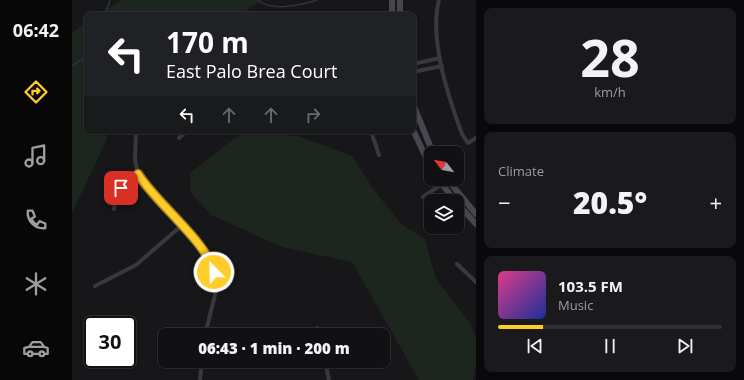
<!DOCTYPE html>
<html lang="en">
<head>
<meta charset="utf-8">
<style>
	:root { --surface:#111114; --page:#1a1a1d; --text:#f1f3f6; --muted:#9c9da0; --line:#303134; --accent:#ffcc2a }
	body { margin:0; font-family:"Open Sans",sans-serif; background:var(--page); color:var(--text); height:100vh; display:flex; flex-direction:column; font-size:15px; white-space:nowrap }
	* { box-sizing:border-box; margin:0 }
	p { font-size:13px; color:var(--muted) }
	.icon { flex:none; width:22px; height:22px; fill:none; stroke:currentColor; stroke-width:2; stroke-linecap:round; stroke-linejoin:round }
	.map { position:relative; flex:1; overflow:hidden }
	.drawer { display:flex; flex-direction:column; gap:8px; padding:8px; background:#09090b; width:268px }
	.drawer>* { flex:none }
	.banner { position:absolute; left:12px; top:12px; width:332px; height:122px; border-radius:8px; box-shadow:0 1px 3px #0004,0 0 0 1px var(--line); background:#202124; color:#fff; overflow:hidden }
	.needle { width:26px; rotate:301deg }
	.controls { position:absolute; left:352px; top:146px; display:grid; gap:8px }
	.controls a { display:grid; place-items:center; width:40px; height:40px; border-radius:8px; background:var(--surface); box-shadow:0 1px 3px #0004,0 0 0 1px var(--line); font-size:20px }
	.speed { position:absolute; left:12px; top:316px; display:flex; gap:8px; font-size:20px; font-weight:700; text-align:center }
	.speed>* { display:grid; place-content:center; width:52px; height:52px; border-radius:50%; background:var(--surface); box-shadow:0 1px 3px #0004,0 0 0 1px var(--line); line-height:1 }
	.speed .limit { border:2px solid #111; border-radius:6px; background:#fff; color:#111 }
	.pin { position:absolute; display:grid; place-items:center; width:34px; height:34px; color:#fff; margin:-17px; border-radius:8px; box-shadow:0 2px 6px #0006 }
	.me { position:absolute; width:44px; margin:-22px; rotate:337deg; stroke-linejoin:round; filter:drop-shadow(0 0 3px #0008) }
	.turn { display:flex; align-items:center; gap:14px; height:84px; padding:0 16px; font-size:18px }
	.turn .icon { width:52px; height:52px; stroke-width:2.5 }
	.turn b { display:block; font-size:28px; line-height:34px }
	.lanes { display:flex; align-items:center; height:38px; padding:0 16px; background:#0003; justify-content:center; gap:20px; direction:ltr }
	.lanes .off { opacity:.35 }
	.big { font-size:30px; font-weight:800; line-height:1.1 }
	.drawer .widget { flex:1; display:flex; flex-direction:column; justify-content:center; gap:6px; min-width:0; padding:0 14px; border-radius:8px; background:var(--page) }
	.drawer .dial { align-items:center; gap:0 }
	.dial b { font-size:52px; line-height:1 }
	.song { display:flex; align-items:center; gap:12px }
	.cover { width:48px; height:48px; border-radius:6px; background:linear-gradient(135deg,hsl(330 70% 55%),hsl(230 70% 35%)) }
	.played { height:4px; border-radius:2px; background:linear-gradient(90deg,var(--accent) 20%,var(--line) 20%) }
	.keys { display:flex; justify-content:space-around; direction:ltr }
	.heat { display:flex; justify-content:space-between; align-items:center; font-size:22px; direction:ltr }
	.trip { position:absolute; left:86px; top:328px; width:232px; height:40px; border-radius:8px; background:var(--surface); box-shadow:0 1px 3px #0004,0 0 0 1px var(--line); font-weight:800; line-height:40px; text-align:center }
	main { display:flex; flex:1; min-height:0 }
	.tabs { display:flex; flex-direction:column; width:72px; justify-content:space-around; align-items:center; background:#070708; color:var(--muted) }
	.tabs .icon { width:28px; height:28px }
	.tabs .current { color:var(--accent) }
	.tabs b { font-size:18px; color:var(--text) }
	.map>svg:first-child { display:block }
	.green { fill:#1d251f }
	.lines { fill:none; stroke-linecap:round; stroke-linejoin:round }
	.stream { stroke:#2c353f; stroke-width:1.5 }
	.street { stroke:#38383f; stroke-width:4 }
	.secondary { stroke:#46474f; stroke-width:6 }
	.route-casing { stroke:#a6851b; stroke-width:10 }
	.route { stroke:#ffcc2a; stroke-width:7 }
</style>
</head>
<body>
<main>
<nav class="tabs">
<b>06:42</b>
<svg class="icon current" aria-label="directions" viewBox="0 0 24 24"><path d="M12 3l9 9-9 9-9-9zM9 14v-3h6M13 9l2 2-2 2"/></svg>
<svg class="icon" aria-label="music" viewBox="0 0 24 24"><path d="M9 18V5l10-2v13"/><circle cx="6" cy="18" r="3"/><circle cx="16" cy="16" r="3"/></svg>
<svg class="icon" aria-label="phone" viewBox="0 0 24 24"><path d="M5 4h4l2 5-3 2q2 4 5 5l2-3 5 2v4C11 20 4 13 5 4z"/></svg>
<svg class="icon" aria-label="climate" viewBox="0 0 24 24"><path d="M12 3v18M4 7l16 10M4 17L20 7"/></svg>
<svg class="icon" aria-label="car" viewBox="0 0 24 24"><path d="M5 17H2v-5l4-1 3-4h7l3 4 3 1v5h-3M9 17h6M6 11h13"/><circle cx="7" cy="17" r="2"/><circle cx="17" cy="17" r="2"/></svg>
</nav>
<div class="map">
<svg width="404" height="380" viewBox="0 0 404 380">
	<rect width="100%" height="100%" fill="#17171a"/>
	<path class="green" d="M 49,0 L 191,0 L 170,13 L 157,15 L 26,15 Z
		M 15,22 L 15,131 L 35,131 L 35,139 L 0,213 L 0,32 Z
		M 169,133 L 226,136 L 280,156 L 302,190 L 329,224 L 353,239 L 364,279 L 398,323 L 404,338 L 404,364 L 401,380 L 347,380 L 280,262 L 210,247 L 139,215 L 119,193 L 118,173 Z"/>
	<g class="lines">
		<path class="stream" d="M 186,0 C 199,12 229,5 245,0
			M 33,15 L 38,0
			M 0,66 L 15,56"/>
		<path class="street" d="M 367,0 C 357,40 376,96 390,134 L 396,143 L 404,138
			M 341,64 L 368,58
			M 341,72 L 370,66
			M 64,131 L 63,160 L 66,174 L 74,188 L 129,247 L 140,263 L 144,291 L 133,335
			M 299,131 L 307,155
			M 107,138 L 115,131
			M 351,197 L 370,184
			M 42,209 C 44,192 53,185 66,174
			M 385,264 L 404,282
			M 23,286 L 64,265 L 109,226
			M 243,335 L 245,328
			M 253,361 L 257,380
			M 128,380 L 130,361"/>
		<path class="secondary" d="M 320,15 L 320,0
			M 328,15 L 328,0
			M 341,104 L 361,153
			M 341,130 L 359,168
			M 366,179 L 383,201
			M 375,179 L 404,214
			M 385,203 L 404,224"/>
	</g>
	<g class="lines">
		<defs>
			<path id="route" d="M 49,188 L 66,174 C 84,203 135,242 142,272"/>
		</defs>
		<use href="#route" class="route-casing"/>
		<use href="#route" class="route"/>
	</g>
</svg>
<div class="controls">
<a><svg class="needle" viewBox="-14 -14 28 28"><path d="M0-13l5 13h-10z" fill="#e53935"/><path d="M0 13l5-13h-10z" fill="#9c9da0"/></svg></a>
<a><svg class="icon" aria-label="layers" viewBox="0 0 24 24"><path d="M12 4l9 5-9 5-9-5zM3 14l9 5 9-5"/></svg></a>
</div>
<div class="speed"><div class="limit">30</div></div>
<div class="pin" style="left:49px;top:188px;background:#d93025"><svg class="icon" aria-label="arrive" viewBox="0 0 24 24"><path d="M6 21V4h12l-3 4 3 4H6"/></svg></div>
<svg class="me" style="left:142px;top:272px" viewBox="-20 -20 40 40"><circle r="17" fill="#ffcc2a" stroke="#fff" stroke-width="3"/><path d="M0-11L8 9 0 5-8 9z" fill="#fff"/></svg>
<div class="trip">06:43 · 1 min · 200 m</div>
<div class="banner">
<div class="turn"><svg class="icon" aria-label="left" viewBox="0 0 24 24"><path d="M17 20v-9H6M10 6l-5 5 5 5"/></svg><div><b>170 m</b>East Palo Brea Court</div></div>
<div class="lanes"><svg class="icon" aria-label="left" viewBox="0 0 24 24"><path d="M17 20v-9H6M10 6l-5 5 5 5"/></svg><svg class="icon off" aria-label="ahead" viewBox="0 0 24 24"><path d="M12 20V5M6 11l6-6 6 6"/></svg><svg class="icon off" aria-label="ahead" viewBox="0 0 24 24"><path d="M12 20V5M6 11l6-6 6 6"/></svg><svg class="icon off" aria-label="right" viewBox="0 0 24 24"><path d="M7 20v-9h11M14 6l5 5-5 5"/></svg></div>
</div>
</div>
<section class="drawer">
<div class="widget dial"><b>28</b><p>km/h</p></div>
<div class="widget"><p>Climate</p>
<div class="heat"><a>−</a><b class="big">20.5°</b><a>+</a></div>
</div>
<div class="widget">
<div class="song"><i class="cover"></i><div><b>103.5 FM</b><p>Music</p></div></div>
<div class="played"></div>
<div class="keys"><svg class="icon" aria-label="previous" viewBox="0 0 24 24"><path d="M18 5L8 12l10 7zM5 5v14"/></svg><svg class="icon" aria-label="pause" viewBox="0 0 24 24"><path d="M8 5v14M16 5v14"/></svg><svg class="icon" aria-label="next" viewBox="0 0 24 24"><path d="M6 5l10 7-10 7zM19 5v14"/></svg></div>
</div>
</section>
</main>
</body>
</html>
